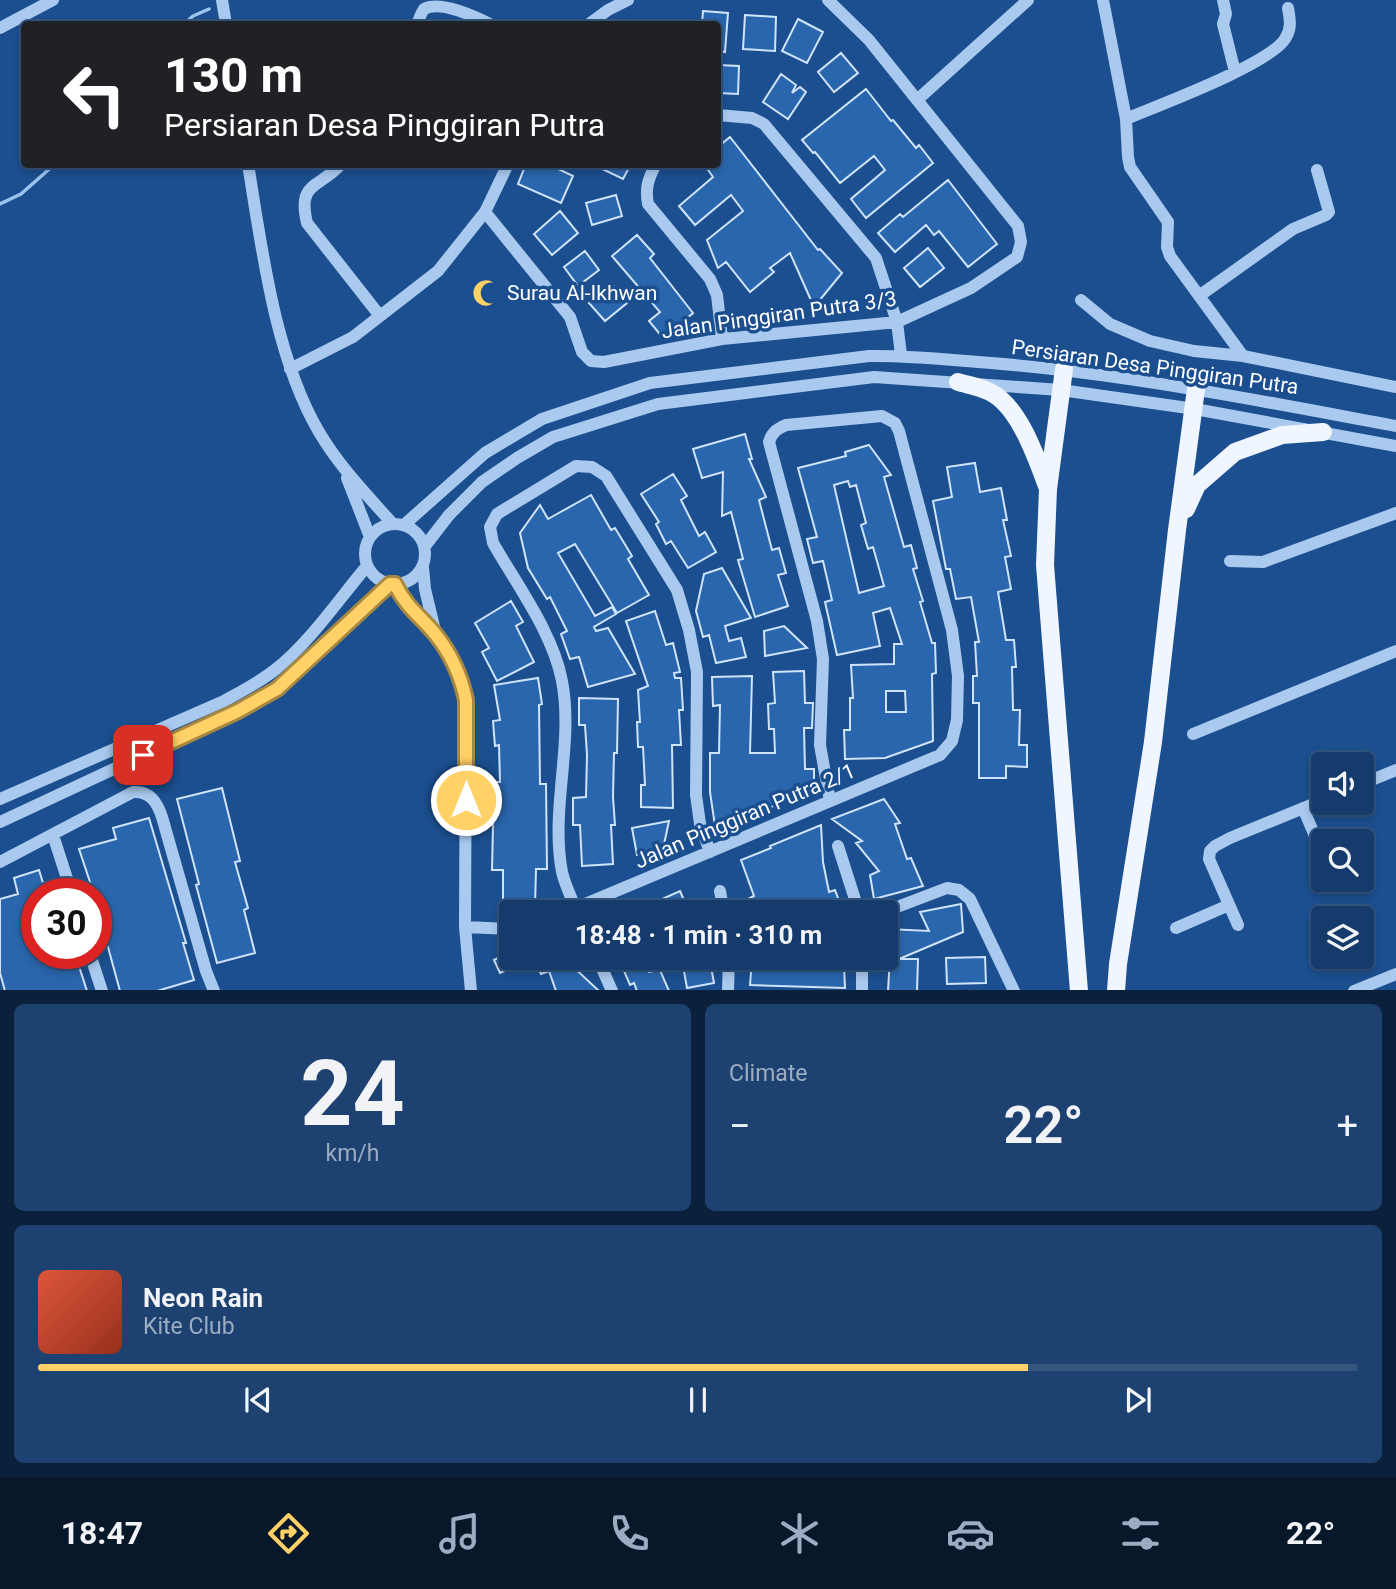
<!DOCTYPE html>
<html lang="en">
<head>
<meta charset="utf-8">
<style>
	:root { --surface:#143b6b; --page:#1d4271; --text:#f1f3f6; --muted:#9dadc1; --line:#33557e; --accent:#ffd166 }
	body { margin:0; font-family:Roboto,sans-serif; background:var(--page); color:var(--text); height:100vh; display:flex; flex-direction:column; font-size:26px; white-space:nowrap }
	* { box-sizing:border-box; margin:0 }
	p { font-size:23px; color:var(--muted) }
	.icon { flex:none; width:38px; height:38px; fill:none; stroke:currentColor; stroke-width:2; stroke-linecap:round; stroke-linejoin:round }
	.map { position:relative; height:990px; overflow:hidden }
	.drawer { display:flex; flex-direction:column; gap:14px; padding:14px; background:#0b203b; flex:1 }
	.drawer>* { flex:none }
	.guide { position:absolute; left:21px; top:21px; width:700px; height:147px; border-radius:7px; box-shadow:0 4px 10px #0003,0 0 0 2px var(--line); background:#202124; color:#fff; overflow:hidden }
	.fabs { position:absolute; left:1311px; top:752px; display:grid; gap:14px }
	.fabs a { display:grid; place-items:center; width:63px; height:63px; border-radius:7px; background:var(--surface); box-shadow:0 4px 10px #0003,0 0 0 2px var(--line); font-size:35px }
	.speed { position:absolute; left:21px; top:878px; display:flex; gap:14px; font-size:35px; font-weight:700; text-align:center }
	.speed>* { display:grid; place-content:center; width:91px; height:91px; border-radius:50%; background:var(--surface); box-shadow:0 4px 10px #0003,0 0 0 2px var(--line); line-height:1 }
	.speed .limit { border:10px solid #d22; background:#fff; color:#111 }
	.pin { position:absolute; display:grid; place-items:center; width:60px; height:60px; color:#fff; margin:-30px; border-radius:14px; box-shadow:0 4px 10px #0006 }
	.me { position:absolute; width:77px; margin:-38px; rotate:0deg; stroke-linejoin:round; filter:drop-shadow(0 0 5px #0008) }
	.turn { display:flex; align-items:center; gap:24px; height:147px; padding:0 28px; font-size:32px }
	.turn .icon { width:91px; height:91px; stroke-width:2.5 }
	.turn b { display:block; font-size:49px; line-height:60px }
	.big { font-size:52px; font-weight:700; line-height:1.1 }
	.drawer .widget { flex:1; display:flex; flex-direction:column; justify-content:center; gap:10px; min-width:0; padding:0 24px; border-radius:10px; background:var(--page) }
	.drawer .dial { align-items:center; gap:0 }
	.dial b { font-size:91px; line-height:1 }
	.song { display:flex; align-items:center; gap:21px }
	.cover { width:84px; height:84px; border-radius:10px; background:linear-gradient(135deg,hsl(10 70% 55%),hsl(10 70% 35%)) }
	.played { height:7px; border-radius:4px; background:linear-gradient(90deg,var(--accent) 75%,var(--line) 75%) }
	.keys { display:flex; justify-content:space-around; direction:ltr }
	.heat { display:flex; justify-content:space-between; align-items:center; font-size:38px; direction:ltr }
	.drawer .tiles { flex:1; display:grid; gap:14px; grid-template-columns:1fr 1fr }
	.widget:last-child { grid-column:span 2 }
	.trip { position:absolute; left:499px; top:900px; width:399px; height:70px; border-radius:7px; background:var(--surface); box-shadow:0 4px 10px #0003,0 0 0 2px var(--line); font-weight:700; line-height:70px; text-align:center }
	.tab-bar { display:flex; height:112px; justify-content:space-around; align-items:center; background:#08182b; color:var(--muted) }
	.tab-bar .icon { width:49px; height:49px }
	.tab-bar .current { color:var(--accent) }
	.tab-bar b { font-size:32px; color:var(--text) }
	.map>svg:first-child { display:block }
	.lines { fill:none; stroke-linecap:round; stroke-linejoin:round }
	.stream { stroke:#9cc4f0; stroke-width:3.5 }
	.building { fill:#2a66ad; stroke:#cfe3fa; stroke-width:2; fill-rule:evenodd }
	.minor { stroke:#a9c9ee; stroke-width:12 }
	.major { stroke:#f0f6ff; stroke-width:18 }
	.route-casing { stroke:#a68842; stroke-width:18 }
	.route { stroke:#ffd166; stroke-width:12 }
	.labels { text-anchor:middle; stroke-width:7; stroke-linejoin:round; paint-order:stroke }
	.poi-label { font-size:21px; fill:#fff; stroke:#1b4f8f; text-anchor:start }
	.street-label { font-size:21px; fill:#fff; stroke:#1b4f8f }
</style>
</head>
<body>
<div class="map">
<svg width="1396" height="991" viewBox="0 0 1396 991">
	<rect width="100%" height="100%" fill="#1b4f8f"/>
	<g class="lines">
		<path class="stream" d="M 184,24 L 193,16 L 209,9
			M 0,204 L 21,194 L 55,164"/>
	</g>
	<path class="building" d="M 703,11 L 728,13 L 725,52 L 718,51 L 718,24 L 702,24 Z
		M 745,15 L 776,17 L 775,51 L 743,49 Z
		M 798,19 L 823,32 L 807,63 L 782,51 Z
		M 841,53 L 858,73 L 834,92 L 818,72 Z
		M 718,65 L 739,66 L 738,94 L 718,93 Z
		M 781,74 L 796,85 L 792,93 L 800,87 L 806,92 L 788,119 L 763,102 Z
		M 866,89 L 891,121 L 893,120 L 916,148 L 919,145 L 933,163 L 866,218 L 851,199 L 885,170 L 874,156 L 840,183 L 815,152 L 813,153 L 802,140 Z
		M 730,137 L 818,250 L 820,249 L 842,273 L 814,307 L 790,253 L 770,268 L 774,272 L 750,292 L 726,262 L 718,268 L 707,240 L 743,211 L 731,195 L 695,225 L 679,206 L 713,177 L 704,164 L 718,164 L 718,147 Z
		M 526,164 L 548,164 L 573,176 L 561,203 L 518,184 Z
		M 592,164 L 631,164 L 623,179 Z
		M 948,180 L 997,244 L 968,267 L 939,231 L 934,235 L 926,225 L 895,252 L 878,233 L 900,214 L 903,217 Z
		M 616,195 L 622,216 L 592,225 L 586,203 Z
		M 560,211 L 578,233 L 552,255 L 534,234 Z
		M 637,235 L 654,254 L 650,258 L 693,313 L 663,338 L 649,321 L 660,312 L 612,256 Z
		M 928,248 L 944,268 L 920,287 L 904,268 Z
		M 585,251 L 599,270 L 578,286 L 564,267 Z
		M 612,284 L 627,303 L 605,321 L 589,303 Z
		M 745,434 L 752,459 L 749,459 L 766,497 L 759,500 L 772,550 L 779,548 L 786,573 L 778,575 L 788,606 L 755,617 L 738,560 L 743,559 L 731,512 L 722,516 L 723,472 L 702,478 L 693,449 Z
		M 869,445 L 891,475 L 884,477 L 904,547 L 911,545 L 917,568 L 913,569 L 923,601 L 920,602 L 932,643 L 935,643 L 936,673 L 932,674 L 933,741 L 885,758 L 845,759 L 844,730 L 850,730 L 850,698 L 853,698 L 851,665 L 894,664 L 894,644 L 902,644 L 890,608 L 873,613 L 880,646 L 837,655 L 825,602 L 832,600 L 823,561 L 813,563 L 807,539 L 817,537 L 798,468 L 846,456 L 845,452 ZM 848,481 L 850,487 L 856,485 L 866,523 L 861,525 L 868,549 L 873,547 L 884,586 L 859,593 L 834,485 ZM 886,691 L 905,691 L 906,712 L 886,712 Z
		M 975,463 L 980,492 L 1001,488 L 1007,520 L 1003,520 L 1011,556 L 1005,557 L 1011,589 L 998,592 L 1006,640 L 1014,640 L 1016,667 L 1012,667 L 1013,710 L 1020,710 L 1019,745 L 1027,745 L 1027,767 L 1006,766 L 1006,778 L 979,778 L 979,703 L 973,703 L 973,676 L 977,676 L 975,642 L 979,642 L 971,597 L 956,599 L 950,569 L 946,569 L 933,501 L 952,497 L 947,467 Z
		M 673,474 L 687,496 L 681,500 L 699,536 L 705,532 L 716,552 L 688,568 L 671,541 L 666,544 L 656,524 L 659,522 L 641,494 Z
		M 591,495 L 611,530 L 615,528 L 632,556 L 628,559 L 649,595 L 617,613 L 575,544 L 558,553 L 595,616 L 612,607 L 616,614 L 594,627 L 596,631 L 608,628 L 635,674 L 588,687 L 579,657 L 570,659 L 561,634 L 567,631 L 550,597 L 547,599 L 528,568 L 520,533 L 540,505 L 548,519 Z
		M 722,568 L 751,618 L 725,626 L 729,641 L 741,638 L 746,657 L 716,663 L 709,635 L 703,637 L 696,611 L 704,574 Z
		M 511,601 L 523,622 L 516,626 L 534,662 L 497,681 L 482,652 L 489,648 L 475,623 Z
		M 655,611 L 666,645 L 673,643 L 680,672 L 674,673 L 675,678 L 681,678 L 683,710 L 679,710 L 681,745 L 672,745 L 673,808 L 641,807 L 641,785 L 645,785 L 643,747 L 638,747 L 637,722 L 640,722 L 638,690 L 648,686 L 626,621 Z
		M 784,626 L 807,648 L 765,656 L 764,631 Z
		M 804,671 L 805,703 L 813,703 L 812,728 L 804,728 L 805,769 L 814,769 L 814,791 L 758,812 L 758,814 L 715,826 L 710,792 L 710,753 L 719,753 L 720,705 L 713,706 L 712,677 L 752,676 L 750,753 L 775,753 L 774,729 L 769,729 L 768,704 L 775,703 L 773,672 Z
		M 538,678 L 542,704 L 539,705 L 540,784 L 546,784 L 547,869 L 536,869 L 535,907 L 503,907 L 503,870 L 492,870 L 494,782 L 500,782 L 499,745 L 495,746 L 493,721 L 500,720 L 494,685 Z
		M 579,698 L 618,699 L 617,753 L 614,753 L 613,797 L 615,825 L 611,825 L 613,864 L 582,866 L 580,825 L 573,825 L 573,798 L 586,797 L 587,755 L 585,725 L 579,725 Z
		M 222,788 L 240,861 L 235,862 L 248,908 L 244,910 L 255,953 L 217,963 L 196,885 L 199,884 L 177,799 Z
		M 884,799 L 900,823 L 895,824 L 907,859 L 911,858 L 923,886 L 874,899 L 870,875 L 879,871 L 856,843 L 862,841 L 832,819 Z
		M 149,818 L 186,943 L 183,943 L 194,980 L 157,991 L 120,991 L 96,903 L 96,894 L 94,894 L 79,849 L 116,839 L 113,828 Z
		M 669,821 L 662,854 L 637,855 L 632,828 Z
		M 821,825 L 823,862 L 829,892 L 835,890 L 843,912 L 801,912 L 798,904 L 779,912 L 753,912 L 748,899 L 754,896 L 741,860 L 771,848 L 770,846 Z
		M 39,870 L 43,883 L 53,880 L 58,894 L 37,894 L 37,954 L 75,954 L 87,991 L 5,991 L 0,973 L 0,899 L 18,894 L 14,878 Z
		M 680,891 L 689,912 L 633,912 Z
		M 961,904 L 963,932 L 899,959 L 918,959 L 917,991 L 888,991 L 890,956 L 887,956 L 888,929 L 929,931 L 920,912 Z
		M 510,952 L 516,966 L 500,973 L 494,960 Z
		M 532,957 L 583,957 L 569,963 L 599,991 L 556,991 L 549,971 L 541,974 Z
		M 618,957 L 678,957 L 648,972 L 660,970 L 669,991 L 637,991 L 634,983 L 630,985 Z
		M 985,957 L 986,983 L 947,984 L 946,958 Z
		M 752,960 L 800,963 L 800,965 L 844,965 L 845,988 L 750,985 Z
		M 710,961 L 714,983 L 687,988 L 683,966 Z"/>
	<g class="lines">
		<path class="minor" d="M 222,0 L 226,24
			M 1103,0 L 1126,119 L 1128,157 L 1130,167 L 1168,222 L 1167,247 L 1170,256 L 1243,356
			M 1223,0 L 1226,14 L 1223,24 L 1235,72
			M 417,24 C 419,20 421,13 424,9 C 440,0 474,16 490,24
			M 589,24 L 608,10 L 628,0
			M 0,28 L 53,0
			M 917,100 L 1028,0
			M 718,115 L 752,118 L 764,124 L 876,258 L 897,322 L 901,355
			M 1126,119 C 1159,105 1268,65 1285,39 C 1292,28 1290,20 1288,8
			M 248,164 C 262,250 275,357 319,432 C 339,466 366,494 392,523
			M 341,164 C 319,189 297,181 307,223 L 380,316
			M 656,164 C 648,179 645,188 648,204 L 710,279 L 717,295 L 722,339
			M 485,212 L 570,317 L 582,352 L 591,361 L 604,362 L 722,339 L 897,322 L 971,288 L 1017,257 L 1021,242 L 1018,226 L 869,40 L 828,0
			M 1199,296 L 1293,229 L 1326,215 L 1329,212 L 1317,170
			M 1081,300 L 1110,324 L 1150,341 L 1194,351 L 1243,356 L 1396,387
			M 290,369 L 353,337 L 438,271 L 485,212 L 508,164
			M 347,478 L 370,537
			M365 554a30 30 0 1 1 60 0a30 30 0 1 1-60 0Z
			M 405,524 L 485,453 L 542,419 L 650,383 L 869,356 C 910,355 950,360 991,363 C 1127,374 1261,401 1396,426
			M 425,546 L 449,515 L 482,482 L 517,458 L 553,437 L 658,404 L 874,377 L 1061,390 L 1195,409 L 1396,446
			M 1230,561 L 1263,562 L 1396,513
			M 423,567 L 425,589 L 436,635
			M 395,584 C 408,610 420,615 436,635 C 451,654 461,676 466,700 L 465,927 L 471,991
			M 1193,734 L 1396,651
			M 1362,784 L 1396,770
			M 0,799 L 224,701 C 242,691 260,682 276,669 C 310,642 339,599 367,566
			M 1303,808 L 1323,855
			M 0,822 L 238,711 L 277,689 L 390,584
			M 53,835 L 72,894
			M 838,846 L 859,912
			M 0,862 L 133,792 C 150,791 157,802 162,817 L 206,971 L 214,991
			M 1334,880 L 1334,882
			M 720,891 L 724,912
			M 566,912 L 940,755 L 952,741 L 957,720 L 958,676 L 952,630 L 899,431 L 895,423 L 882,416 L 786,425 C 777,429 772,432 769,442 L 817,621 L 823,659 L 820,745 L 830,801
			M 577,912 C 572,899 565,885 562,872 C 550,809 574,744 562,681 C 553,633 517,585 493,543 L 490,527 L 497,514 L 576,466 L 592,467 L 606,476 L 677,590 L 689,630 L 697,672 L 696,795 L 700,824 L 710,852
			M 884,912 L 947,888 L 959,890 L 970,899 L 1014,991
			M 1238,925 L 1209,859 L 1210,851 L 1215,846 L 1230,838 L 1323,800
			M 465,927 L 511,929
			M 1176,928 L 1229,905
			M 90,954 L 102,991
			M 597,957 L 612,991
			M 862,957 L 862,991
			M 728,991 L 729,957
			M 1354,991 L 1396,974"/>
		<path class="major" d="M 1064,369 L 1048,489 L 1045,565 L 1079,991
			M 958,382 C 968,385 980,387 990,392 C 1019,406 1036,457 1047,486
			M 1186,509 L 1197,485 L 1235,452 L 1282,435 L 1323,432
			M 1116,991 L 1118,964 L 1153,742 L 1177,530 L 1196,389"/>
	</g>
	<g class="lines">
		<defs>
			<path id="route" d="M 143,755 L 238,711 L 277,689 L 390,584 L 395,584 C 408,610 420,615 436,635 C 451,654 461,676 466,700 L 466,800"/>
		</defs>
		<use href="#route" class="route-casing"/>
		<use href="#route" class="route"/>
	</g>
	<defs>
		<symbol id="mosque-bare" viewBox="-9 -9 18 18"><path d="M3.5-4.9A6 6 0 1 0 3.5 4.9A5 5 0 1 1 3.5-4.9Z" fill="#ffd166" stroke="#1b4f8f" stroke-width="2.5" paint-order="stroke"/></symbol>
	</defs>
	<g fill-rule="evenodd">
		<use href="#mosque-bare" x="467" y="274" width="38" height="38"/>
	</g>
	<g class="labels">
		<g class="poi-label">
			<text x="507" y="300">Surau Al-Ikhwan</text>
		</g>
		<g class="street-label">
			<text transform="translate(779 315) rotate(-8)" y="7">Jalan Pinggiran Putra 3/3</text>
			<text transform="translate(1155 367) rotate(8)" y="7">Persiaran Desa Pinggiran Putra</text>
			<text transform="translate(745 816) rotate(-23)" y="7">Jalan Pinggiran Putra 2/1</text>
		</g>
	</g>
</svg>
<div class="fabs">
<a><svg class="icon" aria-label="sound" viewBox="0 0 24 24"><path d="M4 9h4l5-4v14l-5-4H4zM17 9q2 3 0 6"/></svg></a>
<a><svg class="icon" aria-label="search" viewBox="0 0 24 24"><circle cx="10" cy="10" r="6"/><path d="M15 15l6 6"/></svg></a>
<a><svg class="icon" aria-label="layers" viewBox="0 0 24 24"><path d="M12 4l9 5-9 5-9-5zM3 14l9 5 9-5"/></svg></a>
</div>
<div class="speed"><div class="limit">30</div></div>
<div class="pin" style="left:143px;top:755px;background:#d93025"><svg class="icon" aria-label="arrive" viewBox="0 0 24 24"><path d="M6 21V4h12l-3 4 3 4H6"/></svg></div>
<svg class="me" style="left:466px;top:800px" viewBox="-20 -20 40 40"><circle r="17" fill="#ffd166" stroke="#fff" stroke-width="3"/><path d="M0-11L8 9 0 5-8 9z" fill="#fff"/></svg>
<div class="trip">18:48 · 1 min · 310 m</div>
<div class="guide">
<div class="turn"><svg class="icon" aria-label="left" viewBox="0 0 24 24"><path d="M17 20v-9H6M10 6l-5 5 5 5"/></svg><div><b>130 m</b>Persiaran Desa Pinggiran Putra</div></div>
</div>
</div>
<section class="drawer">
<div class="tiles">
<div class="widget dial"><b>24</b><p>km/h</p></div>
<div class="widget"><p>Climate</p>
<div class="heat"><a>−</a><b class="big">22°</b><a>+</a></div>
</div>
<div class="widget">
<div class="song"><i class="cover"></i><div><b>Neon Rain</b><p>Kite Club</p></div></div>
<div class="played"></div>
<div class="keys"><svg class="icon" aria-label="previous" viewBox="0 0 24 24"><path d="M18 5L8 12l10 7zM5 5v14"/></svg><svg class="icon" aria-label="pause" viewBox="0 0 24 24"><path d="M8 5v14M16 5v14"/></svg><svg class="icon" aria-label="next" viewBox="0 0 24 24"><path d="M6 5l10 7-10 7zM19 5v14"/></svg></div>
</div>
</div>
</section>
<nav class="tab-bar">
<b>18:47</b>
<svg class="icon current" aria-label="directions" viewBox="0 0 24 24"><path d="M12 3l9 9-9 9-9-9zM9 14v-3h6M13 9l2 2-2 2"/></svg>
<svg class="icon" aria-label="music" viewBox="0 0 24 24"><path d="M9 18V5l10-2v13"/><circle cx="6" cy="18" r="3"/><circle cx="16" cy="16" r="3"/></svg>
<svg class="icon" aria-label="phone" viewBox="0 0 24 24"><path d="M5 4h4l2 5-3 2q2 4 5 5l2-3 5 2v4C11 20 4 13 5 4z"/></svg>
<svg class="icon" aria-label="climate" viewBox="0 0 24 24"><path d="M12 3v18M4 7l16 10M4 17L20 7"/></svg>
<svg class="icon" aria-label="car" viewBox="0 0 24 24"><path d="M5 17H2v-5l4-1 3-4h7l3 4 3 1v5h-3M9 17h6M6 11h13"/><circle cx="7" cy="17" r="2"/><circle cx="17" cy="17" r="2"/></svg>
<svg class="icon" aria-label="filters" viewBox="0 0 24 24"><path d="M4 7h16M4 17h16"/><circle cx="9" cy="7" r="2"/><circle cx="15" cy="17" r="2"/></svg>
<b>22°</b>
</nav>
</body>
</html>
